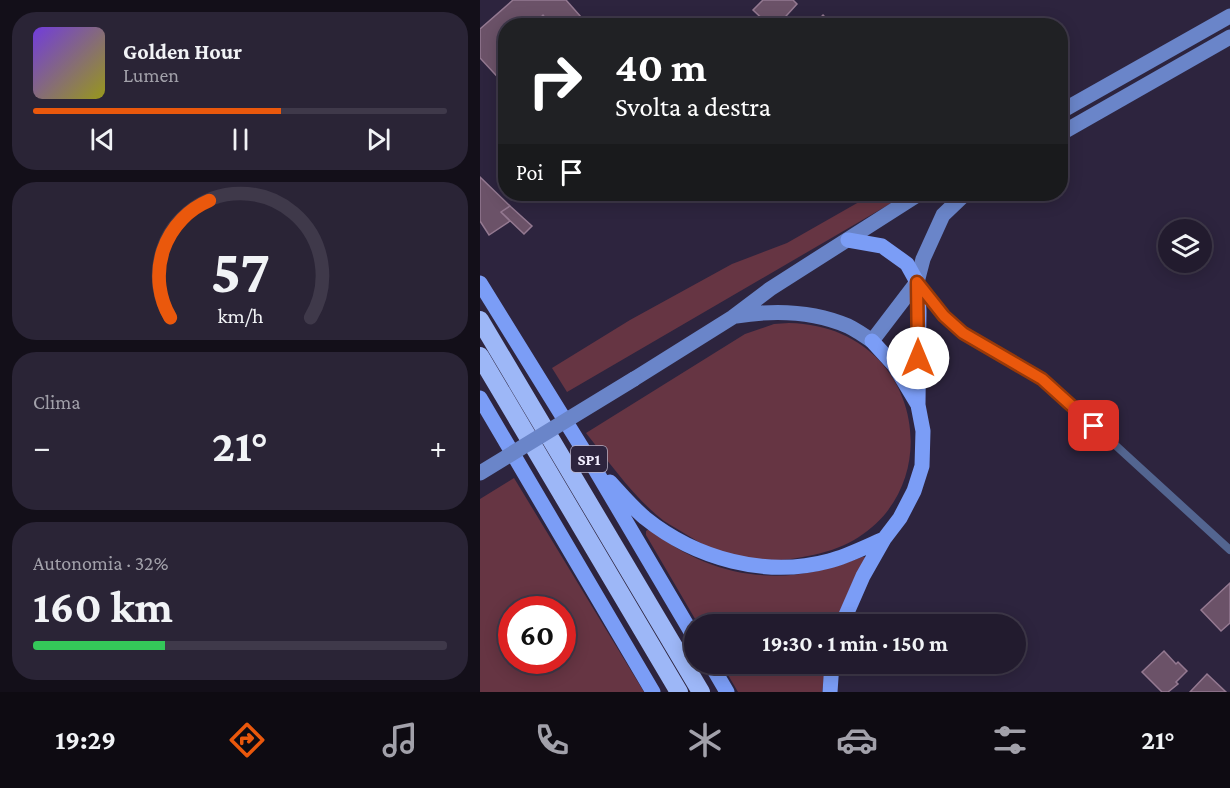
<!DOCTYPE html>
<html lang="it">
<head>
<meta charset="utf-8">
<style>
	:root { --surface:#221b2e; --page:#2a2436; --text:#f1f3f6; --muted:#a2a1aa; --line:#3f394a; --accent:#ea580c }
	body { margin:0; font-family:"Crimson Pro",serif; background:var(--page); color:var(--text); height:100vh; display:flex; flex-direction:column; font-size:22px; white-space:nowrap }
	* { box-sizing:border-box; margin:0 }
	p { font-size:20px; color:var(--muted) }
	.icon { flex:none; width:33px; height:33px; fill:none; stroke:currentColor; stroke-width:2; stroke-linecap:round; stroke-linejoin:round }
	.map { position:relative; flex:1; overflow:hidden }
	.sheet { display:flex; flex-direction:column; gap:12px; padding:12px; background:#130f19; width:480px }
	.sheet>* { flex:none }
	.banner { position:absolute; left:18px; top:18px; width:570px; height:183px; border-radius:24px; box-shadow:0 3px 15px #0003,0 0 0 2px var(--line); background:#202124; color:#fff; overflow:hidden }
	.controls { position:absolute; left:678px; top:219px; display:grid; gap:12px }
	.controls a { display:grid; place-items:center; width:54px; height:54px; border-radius:50%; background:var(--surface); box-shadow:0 3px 15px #0003,0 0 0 2px var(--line); font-size:30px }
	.speed { position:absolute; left:18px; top:596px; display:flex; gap:12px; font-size:30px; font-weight:700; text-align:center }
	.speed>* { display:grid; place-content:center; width:78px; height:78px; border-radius:50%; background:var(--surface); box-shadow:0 3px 15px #0003,0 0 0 2px var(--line); line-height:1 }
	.speed .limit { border:9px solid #d22; background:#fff; color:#111 }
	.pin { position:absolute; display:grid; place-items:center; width:51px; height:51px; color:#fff; margin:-26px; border-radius:12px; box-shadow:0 3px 9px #0006 }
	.me { position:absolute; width:66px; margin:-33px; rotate:0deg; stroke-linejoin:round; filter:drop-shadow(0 0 4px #0008) }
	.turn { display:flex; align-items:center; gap:21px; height:126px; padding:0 18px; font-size:27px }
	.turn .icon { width:78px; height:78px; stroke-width:2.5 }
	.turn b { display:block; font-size:42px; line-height:51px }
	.then { display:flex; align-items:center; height:57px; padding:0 18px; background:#0003; gap:12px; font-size:22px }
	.big { font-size:45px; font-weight:700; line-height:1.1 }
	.sheet .widget { flex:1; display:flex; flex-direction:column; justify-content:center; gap:9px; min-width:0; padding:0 21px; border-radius:24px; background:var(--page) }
	.sheet .dial { align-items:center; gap:0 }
	.dial svg { height:156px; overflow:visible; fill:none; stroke:var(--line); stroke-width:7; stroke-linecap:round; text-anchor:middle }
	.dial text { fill:var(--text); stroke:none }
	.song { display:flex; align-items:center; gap:18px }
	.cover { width:72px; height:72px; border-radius:9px; background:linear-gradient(135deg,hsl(260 70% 55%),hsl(60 70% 35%)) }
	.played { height:6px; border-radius:3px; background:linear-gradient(90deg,var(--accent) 60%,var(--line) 60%) }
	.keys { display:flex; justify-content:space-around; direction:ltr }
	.heat { display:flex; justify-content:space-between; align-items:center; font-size:33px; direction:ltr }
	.charge { height:9px; border-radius:4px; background:linear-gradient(90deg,#34c759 32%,var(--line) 0) }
	.trip { position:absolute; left:204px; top:614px; width:342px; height:60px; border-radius:30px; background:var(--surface); box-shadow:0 3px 15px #0003,0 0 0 2px var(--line); font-weight:700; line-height:60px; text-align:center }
	.tab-bar { display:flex; height:96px; justify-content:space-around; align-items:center; background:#0e0b12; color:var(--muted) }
	.tab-bar .icon { width:42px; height:42px }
	.tab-bar .selected { color:var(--accent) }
	.tab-bar b { font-size:27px; color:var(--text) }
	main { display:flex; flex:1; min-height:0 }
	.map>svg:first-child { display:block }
	.green { fill:#663543; fill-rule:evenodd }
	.building { fill:#6b5268; stroke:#947991; stroke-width:1.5 }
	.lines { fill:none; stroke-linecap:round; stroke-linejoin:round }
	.lane { stroke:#536590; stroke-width:8 }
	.secondary { stroke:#6a85c9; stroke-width:15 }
	.primary { stroke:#7b9df6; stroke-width:15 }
	.highway { stroke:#9db7f7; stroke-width:18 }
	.secondary-bridge { stroke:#6a85c9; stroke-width:15 }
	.route-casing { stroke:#983908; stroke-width:15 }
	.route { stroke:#ea580c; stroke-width:10 }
	.labels { text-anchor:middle; stroke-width:6; stroke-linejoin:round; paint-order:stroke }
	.shield { fill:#2d243e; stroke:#b8b1c5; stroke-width:1.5 }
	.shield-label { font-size:16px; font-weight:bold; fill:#f3eeff }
</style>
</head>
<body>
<main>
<section class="sheet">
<div class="widget">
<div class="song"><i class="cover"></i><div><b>Golden Hour</b><p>Lumen</p></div></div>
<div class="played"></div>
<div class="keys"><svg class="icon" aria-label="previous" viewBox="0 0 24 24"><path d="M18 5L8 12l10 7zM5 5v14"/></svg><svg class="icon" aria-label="pause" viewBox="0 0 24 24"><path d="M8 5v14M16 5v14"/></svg><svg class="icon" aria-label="next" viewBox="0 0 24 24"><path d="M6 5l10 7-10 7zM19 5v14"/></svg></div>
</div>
<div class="widget dial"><svg viewBox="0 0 100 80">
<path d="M14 69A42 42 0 1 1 86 69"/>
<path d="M14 69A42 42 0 0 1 34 9" stroke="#ea580c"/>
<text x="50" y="56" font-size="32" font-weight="700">57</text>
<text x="50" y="72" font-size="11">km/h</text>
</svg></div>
<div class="widget"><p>Clima</p>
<div class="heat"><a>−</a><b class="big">21°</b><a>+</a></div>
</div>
<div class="widget"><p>Autonomia · 32%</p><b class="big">160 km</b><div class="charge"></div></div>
</section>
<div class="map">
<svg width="750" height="692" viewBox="0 0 750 692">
	<rect width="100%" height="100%" fill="#2d243e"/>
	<path class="green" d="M 393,194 L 427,194 L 87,392 L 72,368 L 150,320 L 252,264 L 307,243 Z
		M 309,323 C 457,326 476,526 333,555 C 319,558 307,560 293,560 C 274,559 253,557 235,550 C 226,547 216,540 207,535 C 200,530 191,526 184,521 C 153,497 130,463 106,433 L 265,334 L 294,324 Z
		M 34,478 L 164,692 L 0,692 L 0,499 ZM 32,609 L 82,609 L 82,660 L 32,660 Z
		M 169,529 C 234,580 305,589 382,557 L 385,557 L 387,560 L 373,581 L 355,624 L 218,624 L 166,535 L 166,531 Z
		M 241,663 L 346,663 L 342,692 L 258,692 Z"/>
	<path class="building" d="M 33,0 L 86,0 L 109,26 L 72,26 L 63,15 L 52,26 L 26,26 L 26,86 L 0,58 L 0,29 Z
		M 283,0 L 313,0 L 317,4 L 297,26 L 290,26 L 273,10 Z
		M 343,15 L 353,26 L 332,26 Z
		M 0,177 L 30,206 L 21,212 L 30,221 L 9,235 L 0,221 Z
		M 30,206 L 52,226 L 44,234 L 21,212 Z
		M 750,583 L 750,623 L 741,631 L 721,610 Z
		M 684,651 L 696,664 L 698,662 L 707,671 L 696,682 L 698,684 L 688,692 L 682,692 L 662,672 Z
		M 727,674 L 746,692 L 710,692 Z"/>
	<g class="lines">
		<path class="lane" d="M 440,285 L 464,316 L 483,333 L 563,379 L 750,550"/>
		<path class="secondary" d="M 580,112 L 750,16
			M 580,134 L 750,37
			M 256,316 C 293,310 333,311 368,326 C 376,330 385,336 392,341 L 437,282 L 443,259 L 463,215 L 485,194
			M 154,379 L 253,317 L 290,289 L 439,194"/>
		<path class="primary" d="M 0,283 L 112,464 L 214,637
			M 392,341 L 414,365 L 438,405
			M 0,398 L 173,692
			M 130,482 C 141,494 152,507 165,518 C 216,559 286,578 349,561 C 368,556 387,546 404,539
			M 362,624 L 383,576 L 404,539 L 420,518 L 434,491 L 442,466 L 443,431 L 438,405 L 439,311 L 437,282 L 427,264 L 402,246 L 368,240
			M 230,663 L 247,692
			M 350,692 L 352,663"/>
		<path class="highway" d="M 0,320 L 221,692
			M 0,356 L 199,692"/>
		<path class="secondary-bridge" d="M 0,473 L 154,379"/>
	</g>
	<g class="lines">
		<defs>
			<path id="route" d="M 438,358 L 437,282 L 464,316 L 483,333 L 562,379 L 614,426"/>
		</defs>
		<use href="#route" class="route-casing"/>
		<use href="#route" class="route"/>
	</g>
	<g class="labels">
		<rect class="shield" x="91" y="446" width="36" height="26" rx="4.5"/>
		<g class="shield-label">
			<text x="109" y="465">SP1</text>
		</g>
	</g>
</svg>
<div class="controls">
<a><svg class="icon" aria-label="layers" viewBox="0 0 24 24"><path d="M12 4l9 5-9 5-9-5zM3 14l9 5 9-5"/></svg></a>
</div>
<div class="speed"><div class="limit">60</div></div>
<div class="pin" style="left:614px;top:426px;background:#d93025"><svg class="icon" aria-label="arrive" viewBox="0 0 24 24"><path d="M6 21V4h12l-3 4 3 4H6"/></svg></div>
<svg class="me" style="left:438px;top:358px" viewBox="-20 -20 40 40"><circle r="19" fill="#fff"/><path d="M0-13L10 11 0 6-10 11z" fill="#ea580c"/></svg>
<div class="trip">19:30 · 1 min · 150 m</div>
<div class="banner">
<div class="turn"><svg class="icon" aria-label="right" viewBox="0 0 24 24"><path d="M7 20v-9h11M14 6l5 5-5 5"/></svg><div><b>40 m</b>Svolta a destra</div></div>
<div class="then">Poi<svg class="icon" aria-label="arrive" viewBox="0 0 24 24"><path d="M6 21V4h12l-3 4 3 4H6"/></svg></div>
</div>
</div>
</main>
<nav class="tab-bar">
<b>19:29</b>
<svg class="icon selected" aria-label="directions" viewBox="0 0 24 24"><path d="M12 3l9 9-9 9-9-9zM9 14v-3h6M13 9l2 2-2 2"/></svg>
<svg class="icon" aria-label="music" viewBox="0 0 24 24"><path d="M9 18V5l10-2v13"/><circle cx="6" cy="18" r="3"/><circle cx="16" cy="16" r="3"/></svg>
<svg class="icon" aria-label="phone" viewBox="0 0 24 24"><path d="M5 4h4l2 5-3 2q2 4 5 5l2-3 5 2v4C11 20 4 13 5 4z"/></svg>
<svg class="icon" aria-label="climate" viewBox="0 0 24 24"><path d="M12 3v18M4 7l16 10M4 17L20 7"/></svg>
<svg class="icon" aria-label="car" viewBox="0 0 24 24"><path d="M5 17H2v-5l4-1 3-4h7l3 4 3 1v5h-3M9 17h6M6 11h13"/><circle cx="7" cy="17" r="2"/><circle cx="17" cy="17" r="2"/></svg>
<svg class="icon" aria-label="filters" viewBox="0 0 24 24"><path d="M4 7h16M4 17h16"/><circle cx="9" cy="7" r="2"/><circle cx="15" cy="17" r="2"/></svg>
<b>21°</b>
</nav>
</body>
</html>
